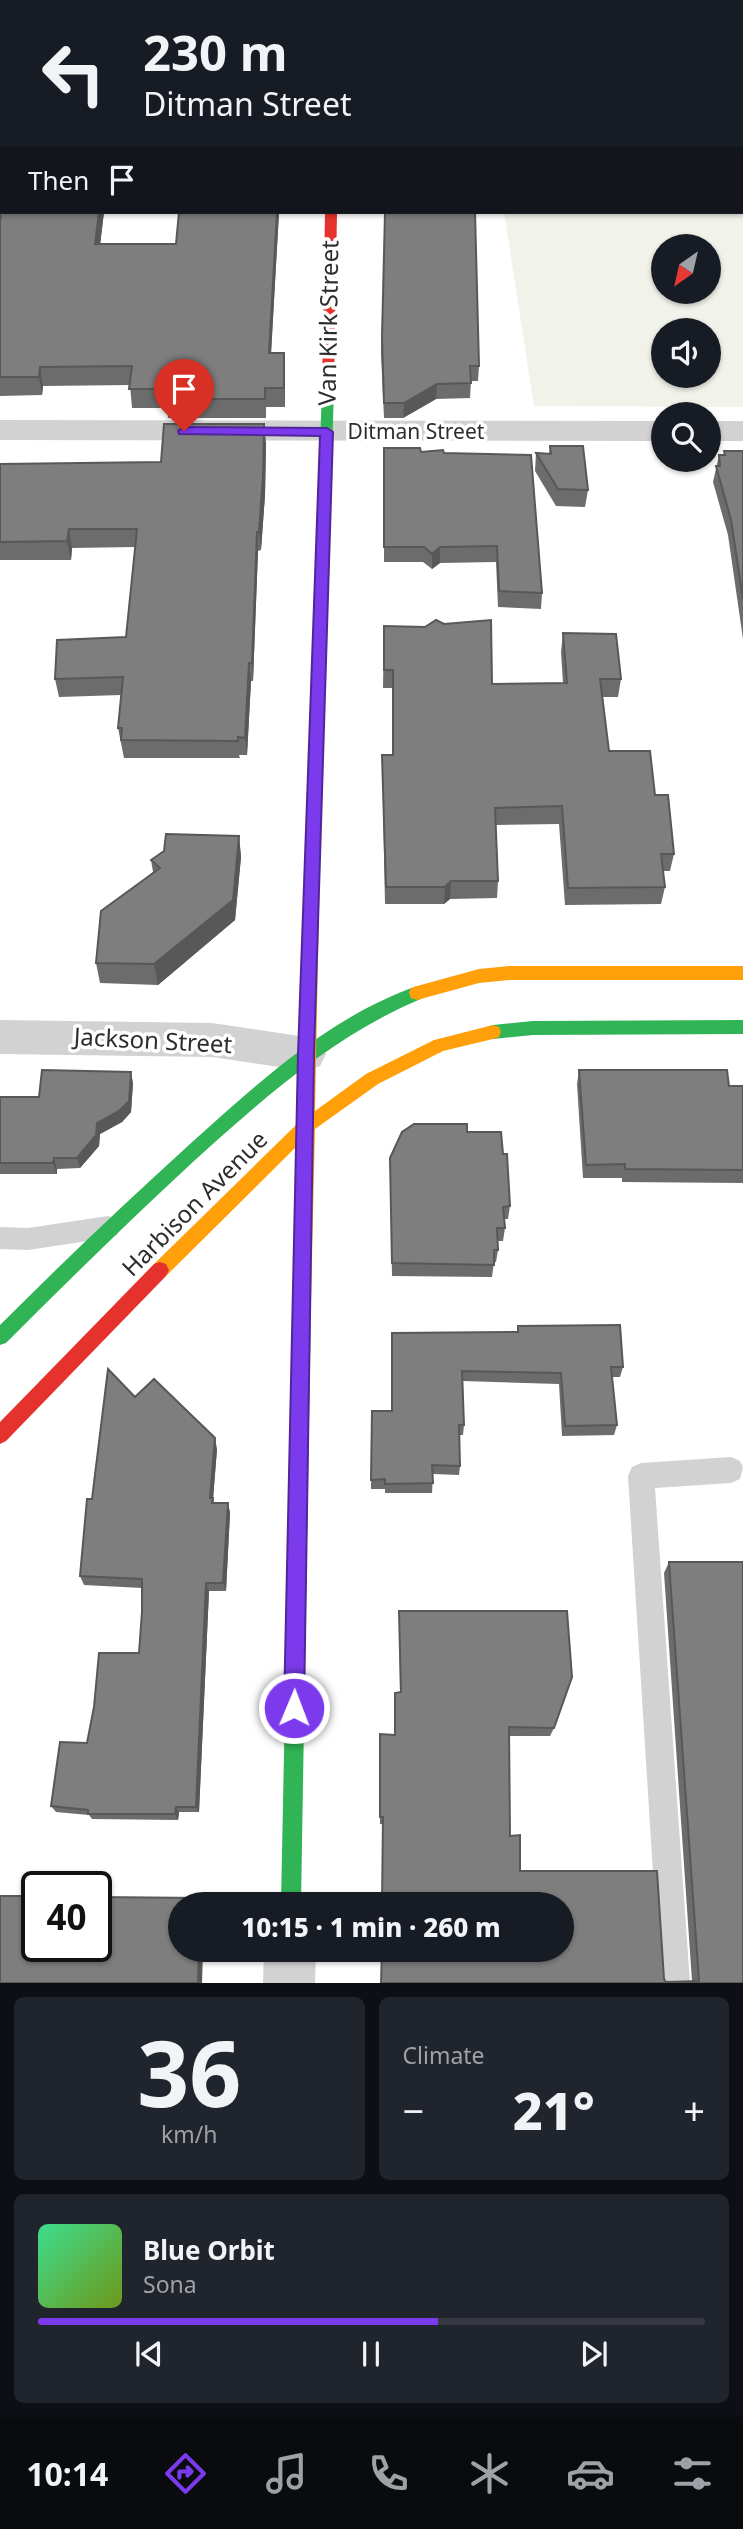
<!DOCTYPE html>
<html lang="en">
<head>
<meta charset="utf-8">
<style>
	:root { --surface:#171b24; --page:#20242c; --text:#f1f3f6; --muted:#9ea1a6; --line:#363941; --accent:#7c3aed }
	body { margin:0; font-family:"Noto Sans",sans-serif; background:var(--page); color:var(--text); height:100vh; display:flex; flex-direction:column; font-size:26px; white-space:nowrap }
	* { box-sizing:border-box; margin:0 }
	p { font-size:23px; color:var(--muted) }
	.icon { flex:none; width:38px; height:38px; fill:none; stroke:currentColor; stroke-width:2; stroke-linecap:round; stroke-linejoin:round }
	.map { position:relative; height:1983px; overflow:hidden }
	.details { display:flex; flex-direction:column; gap:14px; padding:14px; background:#0d0f14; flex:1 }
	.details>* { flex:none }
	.hud { position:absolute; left:0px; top:0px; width:744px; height:214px; box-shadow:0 2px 5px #0004; background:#171b24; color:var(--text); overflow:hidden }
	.needle { width:46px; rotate:214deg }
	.buttons { position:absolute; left:651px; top:234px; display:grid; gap:14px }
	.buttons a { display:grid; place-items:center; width:70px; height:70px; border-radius:50%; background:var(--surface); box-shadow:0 2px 5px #0004; font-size:35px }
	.speed { position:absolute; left:21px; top:1871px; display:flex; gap:14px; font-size:35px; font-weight:700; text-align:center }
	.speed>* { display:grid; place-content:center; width:91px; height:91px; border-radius:50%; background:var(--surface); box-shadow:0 2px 5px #0004; line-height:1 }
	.speed .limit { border:4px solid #111; border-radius:10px; background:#fff; color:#111 }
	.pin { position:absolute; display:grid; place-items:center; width:60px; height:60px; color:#fff; margin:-72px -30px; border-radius:50% 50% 50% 0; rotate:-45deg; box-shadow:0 0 7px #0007 }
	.pin .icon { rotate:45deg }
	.me { position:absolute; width:77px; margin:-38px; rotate:1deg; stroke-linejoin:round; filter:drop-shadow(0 0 5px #0008) }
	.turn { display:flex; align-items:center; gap:24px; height:147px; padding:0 28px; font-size:32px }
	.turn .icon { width:91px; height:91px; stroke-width:2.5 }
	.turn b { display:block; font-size:49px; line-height:60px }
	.then { display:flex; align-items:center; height:66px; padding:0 28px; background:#0003; gap:14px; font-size:26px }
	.big { font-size:52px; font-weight:800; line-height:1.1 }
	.details .tile { flex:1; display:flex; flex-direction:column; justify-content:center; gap:10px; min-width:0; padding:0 24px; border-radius:10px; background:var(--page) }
	.details .dial { align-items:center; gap:0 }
	.dial b { font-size:91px; line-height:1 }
	.song { display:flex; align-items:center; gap:21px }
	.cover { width:84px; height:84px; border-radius:10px; background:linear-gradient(135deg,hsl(150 70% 55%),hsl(80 70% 35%)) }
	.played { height:7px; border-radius:4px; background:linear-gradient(90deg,var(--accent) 60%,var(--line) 60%) }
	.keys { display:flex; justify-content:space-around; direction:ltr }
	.heat { display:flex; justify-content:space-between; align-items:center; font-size:38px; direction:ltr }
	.details .tiles { flex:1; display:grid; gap:14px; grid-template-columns:1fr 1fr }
	.tile:last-child { grid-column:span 2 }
	.trip { position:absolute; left:168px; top:1892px; width:406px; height:70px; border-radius:35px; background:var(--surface); box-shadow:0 2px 5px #0004; font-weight:800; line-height:70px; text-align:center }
	.tab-bar { display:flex; height:112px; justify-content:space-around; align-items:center; background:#090b0e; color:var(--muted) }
	.tab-bar .icon { width:49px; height:49px }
	.tab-bar .on { color:var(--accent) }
	.tab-bar b { font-size:32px; color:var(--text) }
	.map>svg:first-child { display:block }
	.green { fill:#f1f3eb; fill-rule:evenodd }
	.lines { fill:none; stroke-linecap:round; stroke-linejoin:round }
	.lane { fill:#d2d2d2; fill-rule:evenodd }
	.street { fill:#d2d2d2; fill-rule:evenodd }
	.fast { fill:#30b455; fill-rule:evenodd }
	.slow { fill:#ff9f0a; fill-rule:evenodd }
	.jam { fill:#e5322d; fill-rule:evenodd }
	.wall { fill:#6c6c6c }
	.shaded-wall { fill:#585858 }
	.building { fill:#7e7e7e; stroke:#585858; stroke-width:2 }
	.route { fill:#7c3aed; stroke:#51269a; stroke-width:2 }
	.labels { text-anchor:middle; stroke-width:7; stroke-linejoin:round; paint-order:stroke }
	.far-street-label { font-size:21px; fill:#2d2d2d; stroke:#fff }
	.street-label { font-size:24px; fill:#2d2d2d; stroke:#fff }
</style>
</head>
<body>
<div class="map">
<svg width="743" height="1983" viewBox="0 0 743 1983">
	<rect width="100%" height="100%" fill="#fff"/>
	<path class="green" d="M 743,60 L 743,407 L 534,406 L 504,212 L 742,212 ZM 663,247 L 709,247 L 709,292 L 663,292 ZM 663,331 L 709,331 L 709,376 L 663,376 Z"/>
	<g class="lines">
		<path class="lane" d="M 108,1216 L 117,1219 L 120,1227 L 117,1235 L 108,1238 L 28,1250 L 0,1249 L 0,1227 L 28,1228 Z
			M 731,1457 L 740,1461 L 743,1467 L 740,1479 L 731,1483 L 655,1488 L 690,1983 L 660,1983 L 628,1476 L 632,1467 L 641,1463 Z"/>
		<path class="street" d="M 325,0 L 349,0 L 349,2 L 325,2 Z
			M 0,420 L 663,421 L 663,441 L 0,440 Z
			M 709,421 L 743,421 L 743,441 L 709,441 Z
			M 0,1020 L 212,1023 L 306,1037 L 320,1042 L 326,1054 L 320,1066 L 306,1071 L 212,1057 L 0,1054 Z
			M 264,1950 L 316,1950 L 315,1983 L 263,1983 Z"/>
		<path class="fast" d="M 328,384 L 334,388 L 320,859 L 313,865 L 306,859 L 322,388 Z
			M 417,986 L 423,988 L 425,993 L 423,998 C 334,1035 265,1097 194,1161 C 130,1220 68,1281 6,1343 L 0,1345 L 0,1325 C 62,1263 125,1203 190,1144 C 258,1083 329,1017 417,986 Z
			M 743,1020 L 743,1034 L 533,1035 L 493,1039 L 487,1037 L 485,1032 L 487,1027 L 493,1025 L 533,1021 Z
			M 302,1293 L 308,1295 L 311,1301 L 301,1904 L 281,1904 L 293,1301 L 296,1295 Z"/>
		<path class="slow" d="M 0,28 L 2,28 L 2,34 L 0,34 Z
			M 313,853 L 320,859 L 315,1111 L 366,1074 L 434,1040 L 493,1025 L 499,1027 L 501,1032 L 499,1037 L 493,1039 L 443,1051 L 378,1084 L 315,1129 L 311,1301 L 308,1307 L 302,1309 L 296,1307 L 293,1301 L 298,1145 L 166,1276 L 160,1278 L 154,1276 L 151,1270 L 154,1264 L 298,1123 L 306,859 Z
			M 509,966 L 743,966 L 743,980 L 509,980 L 479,983 L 417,1000 L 411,998 L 409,993 L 411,988 L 417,986 L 479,969 Z"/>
		<path class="jam" d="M 742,29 L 743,29 L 743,35 L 742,35 Z
			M 325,212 L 337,212 L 334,388 L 328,392 L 322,388 Z
			M 160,1262 L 166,1264 L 169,1270 L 166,1276 L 6,1441 L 0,1444 L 0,1422 L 154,1264 Z"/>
	</g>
	<path class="wall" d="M 0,40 L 104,212 L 100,244 L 176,244 L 179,212 L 279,212 L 271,353 L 285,372 L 285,407 L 266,407 L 266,418 L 168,418 L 167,408 L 132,408 L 130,385 L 43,386 L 42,395 L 0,396 Z
		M 385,212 L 479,366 L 478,381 L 471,381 L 470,398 L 436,399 L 403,418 L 384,418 L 381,353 Z
		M 266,443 L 265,495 L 261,550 L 258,551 L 253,681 L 251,681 L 247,755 L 239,755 L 240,758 L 124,758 L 118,728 L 121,695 L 59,697 L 55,679 L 126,637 L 135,547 L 72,548 L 71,560 L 0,560 L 0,464 L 161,462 Z
		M 550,446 L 588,490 L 585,507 L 556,506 L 535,471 L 536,453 L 549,454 Z
		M 384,448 L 421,452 L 444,453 L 542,593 L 541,609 L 498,607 L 496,562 L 440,563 L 432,569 L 423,562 L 384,562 Z
		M 724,451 L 743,451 L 743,639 L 728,535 L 713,482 L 719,455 L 724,455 Z
		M 384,626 L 492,684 L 563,683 L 561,652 L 563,633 L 621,679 L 618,697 L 603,697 L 609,751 L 655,795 L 674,854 L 670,871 L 663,871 L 665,887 L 661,904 L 565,905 L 559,824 L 496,825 L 498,881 L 497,898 L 450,899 L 444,904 L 385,904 L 382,755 L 393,755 L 393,688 L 383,688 Z
		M 239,836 L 241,857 L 235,920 L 158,985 L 100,983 L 96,963 L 153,872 L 151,860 Z
		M 579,1070 L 729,1086 L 743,1086 L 743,1183 L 622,1182 L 622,1178 L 583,1178 L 577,1084 Z
		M 133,1083 L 131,1112 L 122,1122 L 100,1134 L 99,1146 L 80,1168 L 57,1169 L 57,1174 L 0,1174 L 0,1097 L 39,1097 Z
		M 467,1132 L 503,1154 L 510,1206 L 508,1219 L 504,1219 L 505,1228 L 503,1241 L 497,1241 L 498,1250 L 496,1262 L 494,1262 L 492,1277 L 392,1276 L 390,1158 Z
		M 518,1326 L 623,1367 L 620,1377 L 612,1377 L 617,1425 L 614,1435 L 562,1436 L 559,1384 L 463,1381 L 464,1425 L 463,1435 L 459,1435 L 460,1466 L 459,1475 L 433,1474 L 432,1493 L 385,1493 L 385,1489 L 371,1489 L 372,1411 L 392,1411 L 517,1332 Z
		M 217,1449 L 213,1499 L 214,1503 L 228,1503 L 230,1513 L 226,1591 L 209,1591 L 199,1812 L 179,1812 L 178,1820 L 92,1819 L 89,1815 L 56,1812 L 51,1806 L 139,1653 L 142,1612 L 142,1588 L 84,1585 L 80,1576 L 92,1499 Z
		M 669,1562 L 743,1983 L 381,1983 L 383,1824 L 380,1824 L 380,1734 L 394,1735 L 400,1693 L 399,1611 L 554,1728 L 550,1736 L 509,1736 L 510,1836 L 520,1871 L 666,1982 L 692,1981 L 664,1573 Z"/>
	<path class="shaded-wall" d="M 270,0 L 299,0 L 299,2 L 267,2 Z
		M 99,212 L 104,212 L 98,263 L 95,244 Z
		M 277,212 L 279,212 L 270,372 L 269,353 Z
		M 284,353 L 285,372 L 285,407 L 284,388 Z
		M 40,367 L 43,386 L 42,395 L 39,377 Z
		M 437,384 L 436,399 L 403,418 L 404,403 Z
		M 264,424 L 266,443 L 265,495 L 261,550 L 259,532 Z
		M 69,529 L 72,548 L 71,560 L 67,541 Z
		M 257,532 L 258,551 L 253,681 L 252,663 Z
		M 440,547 L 440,563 L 432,569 L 432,554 Z
		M 249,663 L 251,681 L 247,755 L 245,738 Z
		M 239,836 L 241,857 L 235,920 L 158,985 L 154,964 Z
		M 451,881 L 450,899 L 444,904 L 445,887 Z
		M 131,1072 L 133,1083 L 131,1112 L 122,1122 L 100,1134 L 99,1146 L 80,1168 L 77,1158 L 97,1123 Z
		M 54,1158 L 57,1169 L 57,1174 L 53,1163 Z
		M 215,1438 L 217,1449 L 213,1499 L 215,1508 L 210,1498 Z
		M 228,1503 L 230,1513 L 226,1591 L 223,1583 Z
		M 206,1583 L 209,1591 L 199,1812 L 196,1807 Z
		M 176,1807 L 179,1812 L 178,1820 L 175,1814 Z
		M 199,1950 L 203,1950 L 202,1983 L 198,1983 Z"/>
	<path class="building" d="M 29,0 L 270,0 L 267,2 L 29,2 Z
		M 0,40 L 2,40 L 2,212 L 99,212 L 95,244 L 176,244 L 179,212 L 277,212 L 269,353 L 284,353 L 284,388 L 265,388 L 265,399 L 166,399 L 167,389 L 129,389 L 132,366 L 40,367 L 39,377 L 0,377 L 0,222 L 1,216 L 0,216 Z
		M 385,212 L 475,212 L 479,366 L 470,366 L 471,383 L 437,384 L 404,403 L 384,403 L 382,338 Z
		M 164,424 L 264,424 L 263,476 L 259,532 L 257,532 L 252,663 L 249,663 L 245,738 L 238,737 L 238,741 L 121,740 L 122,728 L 118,728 L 123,677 L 55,679 L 57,640 L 126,637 L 137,529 L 69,529 L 67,541 L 0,542 L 0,464 L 161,462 Z
		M 550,446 L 583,446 L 588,490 L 558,489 L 536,453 L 551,454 Z
		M 384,448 L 420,448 L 421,452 L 443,450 L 444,453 L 531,455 L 542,593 L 499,591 L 497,546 L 440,547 L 432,554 L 424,547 L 384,547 Z
		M 724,451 L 743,451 L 743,599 L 731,520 L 716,466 L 720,466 L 719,455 L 725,455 Z
		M 436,620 L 444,624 L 491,620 L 492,684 L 567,683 L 563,633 L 616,634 L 621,679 L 600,679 L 609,751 L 650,751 L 655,795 L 668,795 L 674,854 L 661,854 L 665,887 L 568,888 L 562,806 L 495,808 L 498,881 L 451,881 L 445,887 L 386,887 L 382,755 L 393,755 L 393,670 L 384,670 L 384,626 L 425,627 Z
		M 166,834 L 239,836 L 233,900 L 154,964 L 96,963 L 101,911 L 160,868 L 151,860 L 164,851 Z
		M 42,1070 L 131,1072 L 129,1101 L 119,1111 L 97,1123 L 96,1135 L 77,1158 L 54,1158 L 53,1163 L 0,1163 L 0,1097 L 39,1097 Z
		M 579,1070 L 727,1070 L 729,1086 L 743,1086 L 743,1170 L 625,1169 L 625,1164 L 586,1165 Z
		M 414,1124 L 467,1124 L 467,1132 L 501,1132 L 503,1154 L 507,1154 L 510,1206 L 503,1207 L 505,1228 L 497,1228 L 498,1250 L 494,1250 L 494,1265 L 392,1263 L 390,1158 L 402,1132 Z
		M 620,1325 L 623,1367 L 611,1367 L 617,1425 L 565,1426 L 561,1373 L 462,1371 L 464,1425 L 459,1425 L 460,1466 L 432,1465 L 433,1483 L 385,1484 L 385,1479 L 371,1480 L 372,1411 L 392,1411 L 392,1333 L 518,1332 L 518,1326 Z
		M 108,1369 L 135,1397 L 154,1379 L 215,1438 L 210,1498 L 213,1498 L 212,1503 L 228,1503 L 223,1583 L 206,1583 L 196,1807 L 176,1807 L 175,1814 L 88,1814 L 88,1810 L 51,1806 L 60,1742 L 87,1743 L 94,1707 L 99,1653 L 139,1653 L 142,1612 L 142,1579 L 80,1576 L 87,1499 L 92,1499 Z
		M 669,1562 L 743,1562 L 743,1983 L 381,1983 L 382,1950 L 562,1950 L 562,1904 L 382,1904 L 383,1817 L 380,1817 L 380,1734 L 395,1735 L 395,1693 L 401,1692 L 399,1611 L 567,1611 L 572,1677 L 554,1728 L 509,1727 L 510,1836 L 520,1835 L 520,1871 L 657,1871 L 664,1979 L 666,1982 L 699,1981 Z
		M 0,1896 L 37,1896 L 37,1946 L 96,1946 L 96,1897 L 201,1898 L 201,1904 L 180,1904 L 180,1950 L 199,1950 L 198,1983 L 0,1983 Z"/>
	<path class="route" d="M 184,427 L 327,428 L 333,432 L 314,1054 L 304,1708 L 301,1715 L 294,1718 L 287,1715 L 284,1708 L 298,1054 L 320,436 L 179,434 L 178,431 Z"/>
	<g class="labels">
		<g class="far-street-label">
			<text x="416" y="439">Ditman Street</text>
		</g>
		<g class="street-label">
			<text transform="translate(329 323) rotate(-89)" y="8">Van Kirk Street</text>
			<text transform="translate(153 1041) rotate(3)" y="8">Jackson Street</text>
			<text transform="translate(195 1204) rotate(-45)" y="8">Harbison Avenue</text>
		</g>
	</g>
</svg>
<div class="buttons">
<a><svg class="needle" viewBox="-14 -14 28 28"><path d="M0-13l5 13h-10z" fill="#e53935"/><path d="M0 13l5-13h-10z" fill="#9ea1a6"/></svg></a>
<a><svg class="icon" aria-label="sound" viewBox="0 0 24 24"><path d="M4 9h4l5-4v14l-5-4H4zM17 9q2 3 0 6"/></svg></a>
<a><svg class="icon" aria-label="search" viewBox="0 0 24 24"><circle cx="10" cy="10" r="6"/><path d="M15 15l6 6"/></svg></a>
</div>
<div class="speed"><div class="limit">40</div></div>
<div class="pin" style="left:184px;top:431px;background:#d93025"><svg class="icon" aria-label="arrive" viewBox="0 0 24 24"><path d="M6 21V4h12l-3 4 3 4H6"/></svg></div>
<svg class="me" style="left:294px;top:1708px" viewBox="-20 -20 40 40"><circle r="17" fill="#7c3aed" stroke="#fff" stroke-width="3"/><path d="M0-11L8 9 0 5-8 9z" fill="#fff"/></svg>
<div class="trip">10:15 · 1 min · 260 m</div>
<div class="hud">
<div class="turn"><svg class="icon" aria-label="left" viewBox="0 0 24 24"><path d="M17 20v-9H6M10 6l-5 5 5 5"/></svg><div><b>230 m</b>Ditman Street</div></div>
<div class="then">Then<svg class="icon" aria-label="arrive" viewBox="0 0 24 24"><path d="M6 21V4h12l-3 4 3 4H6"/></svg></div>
</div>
</div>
<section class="details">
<div class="tiles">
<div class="tile dial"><b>36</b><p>km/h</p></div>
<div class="tile"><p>Climate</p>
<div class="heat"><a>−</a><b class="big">21°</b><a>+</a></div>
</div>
<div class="tile">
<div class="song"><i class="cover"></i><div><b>Blue Orbit</b><p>Sona</p></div></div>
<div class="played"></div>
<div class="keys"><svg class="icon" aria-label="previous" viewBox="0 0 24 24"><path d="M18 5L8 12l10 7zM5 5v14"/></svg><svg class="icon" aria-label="pause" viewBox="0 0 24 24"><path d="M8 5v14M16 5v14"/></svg><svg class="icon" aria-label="next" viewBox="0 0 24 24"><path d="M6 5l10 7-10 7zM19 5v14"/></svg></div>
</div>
</div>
</section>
<nav class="tab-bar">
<b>10:14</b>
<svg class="icon on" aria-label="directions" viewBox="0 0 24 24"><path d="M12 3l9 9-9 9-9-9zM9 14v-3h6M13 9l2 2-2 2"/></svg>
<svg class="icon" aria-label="music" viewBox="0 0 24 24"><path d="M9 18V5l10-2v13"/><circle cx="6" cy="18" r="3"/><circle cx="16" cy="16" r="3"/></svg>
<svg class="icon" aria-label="phone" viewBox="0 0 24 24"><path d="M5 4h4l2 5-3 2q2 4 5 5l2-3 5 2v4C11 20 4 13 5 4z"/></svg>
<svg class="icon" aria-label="climate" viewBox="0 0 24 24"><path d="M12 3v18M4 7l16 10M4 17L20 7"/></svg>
<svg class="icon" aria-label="car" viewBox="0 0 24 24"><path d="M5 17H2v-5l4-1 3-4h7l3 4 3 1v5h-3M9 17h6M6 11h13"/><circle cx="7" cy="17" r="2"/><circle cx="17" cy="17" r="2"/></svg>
<svg class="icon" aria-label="filters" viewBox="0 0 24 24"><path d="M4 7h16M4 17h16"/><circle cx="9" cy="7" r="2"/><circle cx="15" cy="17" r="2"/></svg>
</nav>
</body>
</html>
